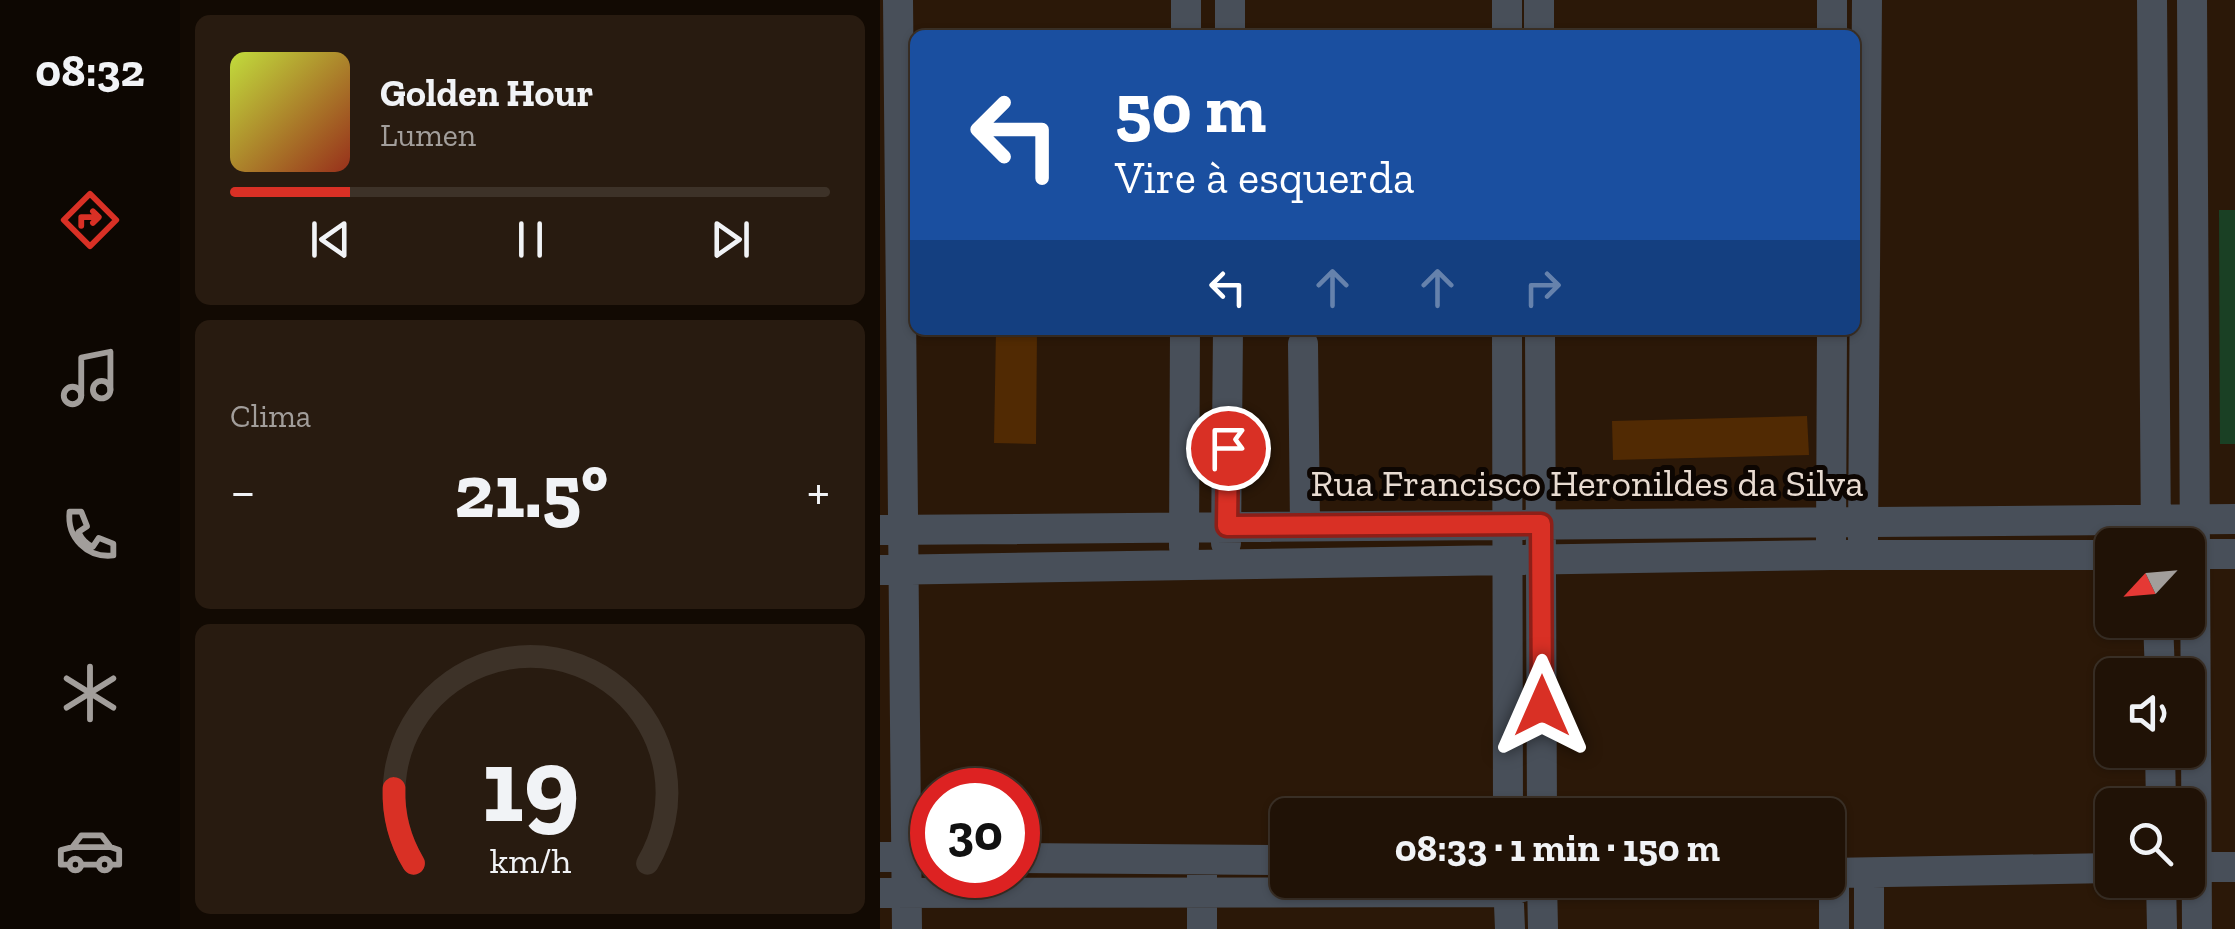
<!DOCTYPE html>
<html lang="pt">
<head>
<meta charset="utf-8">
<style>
	:root { --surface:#201206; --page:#281b10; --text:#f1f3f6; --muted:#a29e9b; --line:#3d3228; --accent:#d93025 }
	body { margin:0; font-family:"Zilla Slab",serif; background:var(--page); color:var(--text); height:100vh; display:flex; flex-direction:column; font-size:38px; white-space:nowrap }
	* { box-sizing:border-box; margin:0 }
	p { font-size:32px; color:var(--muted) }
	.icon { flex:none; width:55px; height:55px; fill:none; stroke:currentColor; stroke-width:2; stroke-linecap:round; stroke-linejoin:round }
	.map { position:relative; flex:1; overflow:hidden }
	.side { display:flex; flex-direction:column; gap:15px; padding:15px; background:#120a03; width:700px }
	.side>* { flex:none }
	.guide { position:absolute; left:30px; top:30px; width:950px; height:305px; border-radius:15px; box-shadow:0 2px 8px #0004,0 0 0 2px var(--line); background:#1a4fa0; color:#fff; overflow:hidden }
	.needle { width:65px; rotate:244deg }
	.controls { position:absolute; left:1215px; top:528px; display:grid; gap:20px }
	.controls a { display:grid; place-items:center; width:110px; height:110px; border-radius:15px; background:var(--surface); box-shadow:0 2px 8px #0004,0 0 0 2px var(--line); font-size:50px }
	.speed { position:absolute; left:30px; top:768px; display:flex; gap:20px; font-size:50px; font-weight:700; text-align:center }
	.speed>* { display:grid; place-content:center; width:130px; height:130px; border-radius:50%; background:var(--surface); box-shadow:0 2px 8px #0004,0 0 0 2px var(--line); line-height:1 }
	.speed .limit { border:15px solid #d22; background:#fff; color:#111 }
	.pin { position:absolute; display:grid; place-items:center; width:85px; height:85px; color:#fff; margin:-42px; border:5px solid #fff; border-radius:50%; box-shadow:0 2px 10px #0007 }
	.me { position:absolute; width:110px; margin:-55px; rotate:0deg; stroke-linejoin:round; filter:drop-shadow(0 0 8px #0008) }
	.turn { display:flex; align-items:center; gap:35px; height:210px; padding:0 40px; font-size:45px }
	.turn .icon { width:130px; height:130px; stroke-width:2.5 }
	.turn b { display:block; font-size:70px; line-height:85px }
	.lanes { display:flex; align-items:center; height:95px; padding:0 40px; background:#0003; justify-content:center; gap:50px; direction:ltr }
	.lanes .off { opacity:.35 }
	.big { font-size:75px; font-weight:700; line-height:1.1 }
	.side .widget { flex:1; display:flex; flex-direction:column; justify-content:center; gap:15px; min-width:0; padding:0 35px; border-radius:15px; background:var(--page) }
	.side .dial { align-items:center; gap:0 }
	.dial svg { height:260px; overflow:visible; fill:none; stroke:var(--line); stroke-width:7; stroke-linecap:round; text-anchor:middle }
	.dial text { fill:var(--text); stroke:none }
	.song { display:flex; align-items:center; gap:30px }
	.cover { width:120px; height:120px; border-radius:15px; background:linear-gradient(135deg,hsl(70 70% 55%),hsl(10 70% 35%)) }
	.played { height:10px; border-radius:5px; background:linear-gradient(90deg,var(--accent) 20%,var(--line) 20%) }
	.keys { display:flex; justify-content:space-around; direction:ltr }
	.heat { display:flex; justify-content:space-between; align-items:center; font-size:55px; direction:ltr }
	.trip { position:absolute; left:390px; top:798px; width:575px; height:100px; border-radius:15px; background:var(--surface); box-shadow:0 2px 8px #0004,0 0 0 2px var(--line); font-weight:700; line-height:100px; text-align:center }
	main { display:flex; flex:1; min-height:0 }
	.tab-bar { display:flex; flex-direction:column; width:180px; justify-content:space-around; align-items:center; background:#0d0702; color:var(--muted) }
	.tab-bar .icon { width:70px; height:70px }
	.tab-bar .selected { color:var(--accent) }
	.tab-bar b { font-size:45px; color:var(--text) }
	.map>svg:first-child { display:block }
	.green { fill:#1a4024 }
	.building { fill:#512a03 }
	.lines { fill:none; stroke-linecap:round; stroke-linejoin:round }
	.street { stroke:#484f59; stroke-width:30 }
	.route-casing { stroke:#8d1f18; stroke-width:25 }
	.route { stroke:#d93025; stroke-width:18 }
	.labels { text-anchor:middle; stroke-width:10; stroke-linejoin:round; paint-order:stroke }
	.street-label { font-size:38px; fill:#e8dbd1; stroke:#0d0602 }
</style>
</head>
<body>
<main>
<nav class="tab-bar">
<b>08:32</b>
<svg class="icon selected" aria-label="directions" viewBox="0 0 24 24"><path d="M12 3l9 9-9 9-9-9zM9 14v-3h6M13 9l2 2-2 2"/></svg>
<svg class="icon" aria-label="music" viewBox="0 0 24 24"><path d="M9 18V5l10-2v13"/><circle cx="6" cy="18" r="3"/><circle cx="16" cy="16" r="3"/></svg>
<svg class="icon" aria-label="phone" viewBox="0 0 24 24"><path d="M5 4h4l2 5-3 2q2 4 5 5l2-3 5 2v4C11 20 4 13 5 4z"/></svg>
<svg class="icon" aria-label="climate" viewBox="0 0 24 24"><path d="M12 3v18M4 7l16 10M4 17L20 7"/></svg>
<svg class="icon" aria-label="car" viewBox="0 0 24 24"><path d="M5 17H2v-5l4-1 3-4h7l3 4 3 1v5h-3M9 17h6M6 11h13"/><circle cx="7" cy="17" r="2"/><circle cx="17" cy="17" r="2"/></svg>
</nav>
<section class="side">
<div class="widget">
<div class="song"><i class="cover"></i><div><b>Golden Hour</b><p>Lumen</p></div></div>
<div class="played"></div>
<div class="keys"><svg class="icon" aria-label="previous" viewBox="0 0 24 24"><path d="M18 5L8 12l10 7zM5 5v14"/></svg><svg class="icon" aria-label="pause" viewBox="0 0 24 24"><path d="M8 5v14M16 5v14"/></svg><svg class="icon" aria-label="next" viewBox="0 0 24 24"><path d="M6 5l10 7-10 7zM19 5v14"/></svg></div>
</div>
<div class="widget"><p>Clima</p>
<div class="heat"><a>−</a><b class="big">21.5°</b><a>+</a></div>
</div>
<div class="widget dial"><svg viewBox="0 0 100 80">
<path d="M14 69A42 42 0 1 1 86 69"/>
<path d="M14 69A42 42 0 0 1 8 46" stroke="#d93025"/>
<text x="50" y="56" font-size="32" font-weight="700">19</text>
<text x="50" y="72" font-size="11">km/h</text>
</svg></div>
</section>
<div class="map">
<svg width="1355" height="929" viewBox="0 0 1355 929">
	<rect width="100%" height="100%" fill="#2b1808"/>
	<path class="green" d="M 1339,210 L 1355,210 L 1355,444 L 1340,444 Z"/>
	<path class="building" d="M 116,330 L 157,330 L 156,444 L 114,443 Z
		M 927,416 L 929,455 L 733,460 L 732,421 Z"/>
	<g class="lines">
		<path class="street" d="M 18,0 L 27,929
			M 627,0 L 627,35
			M 659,0 L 659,35
			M 1272,0 L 1276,545
			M 1312,0 L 1317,929
			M 306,35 L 306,0
			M 350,35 L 350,0
			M 952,35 L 952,0
			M 627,330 L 628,815
			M 660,330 L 662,815
			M 423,344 L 425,525
			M 0,530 L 1355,519
			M 983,539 L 987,0
			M 951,542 L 952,330
			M 346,543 L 348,330
			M 304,547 L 305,330
			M 1308,554 L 1355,554
			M 0,570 L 951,555 L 1232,555
			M 1278,620 L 1280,675
			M 1280,750 L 1281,805
			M 0,857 L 52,857
			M 138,858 L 408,860
			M 1308,867 L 1355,867
			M 322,872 L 322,929
			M 948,873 L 1232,868
			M 954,873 L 954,929
			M 989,873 L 989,929
			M 628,880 L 630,929
			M 662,880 L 663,929
			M 1281,880 L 1282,929
			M 0,893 L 629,892 L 659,880"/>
	</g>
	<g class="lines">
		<defs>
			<path id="route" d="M 348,448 L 347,526 L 661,524 L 662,706"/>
		</defs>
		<use href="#route" class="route-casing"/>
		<use href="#route" class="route"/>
	</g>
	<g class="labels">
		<g class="street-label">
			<text x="707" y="496">Rua Francisco Heronildes da Silva</text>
		</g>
	</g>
</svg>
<div class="controls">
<a><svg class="needle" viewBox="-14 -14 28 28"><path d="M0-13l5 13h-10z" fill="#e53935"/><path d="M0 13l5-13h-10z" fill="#a29e9b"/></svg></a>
<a><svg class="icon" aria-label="sound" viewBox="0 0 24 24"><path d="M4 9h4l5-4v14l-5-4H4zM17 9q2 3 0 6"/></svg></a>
<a><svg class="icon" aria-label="search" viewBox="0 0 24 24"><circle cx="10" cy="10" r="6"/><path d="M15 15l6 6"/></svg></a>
</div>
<div class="speed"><div class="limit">30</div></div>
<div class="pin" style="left:348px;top:448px;background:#d93025"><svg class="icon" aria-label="arrive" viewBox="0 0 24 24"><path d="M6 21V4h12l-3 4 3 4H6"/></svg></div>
<svg class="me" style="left:662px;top:706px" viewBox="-20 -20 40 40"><path d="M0-17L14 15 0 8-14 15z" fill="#d93025" stroke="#fff" stroke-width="4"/></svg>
<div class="trip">08:33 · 1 min · 150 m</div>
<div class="guide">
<div class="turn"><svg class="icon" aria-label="left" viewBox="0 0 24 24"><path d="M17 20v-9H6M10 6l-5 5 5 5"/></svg><div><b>50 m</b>Vire à esquerda</div></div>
<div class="lanes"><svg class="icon" aria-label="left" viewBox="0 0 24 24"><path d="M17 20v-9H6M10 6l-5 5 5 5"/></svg><svg class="icon off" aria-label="ahead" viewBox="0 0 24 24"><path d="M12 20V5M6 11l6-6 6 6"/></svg><svg class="icon off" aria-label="ahead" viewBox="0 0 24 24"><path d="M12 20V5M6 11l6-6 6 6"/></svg><svg class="icon off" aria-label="right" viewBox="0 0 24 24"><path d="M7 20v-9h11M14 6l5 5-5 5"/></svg></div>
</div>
</div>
</main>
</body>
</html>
